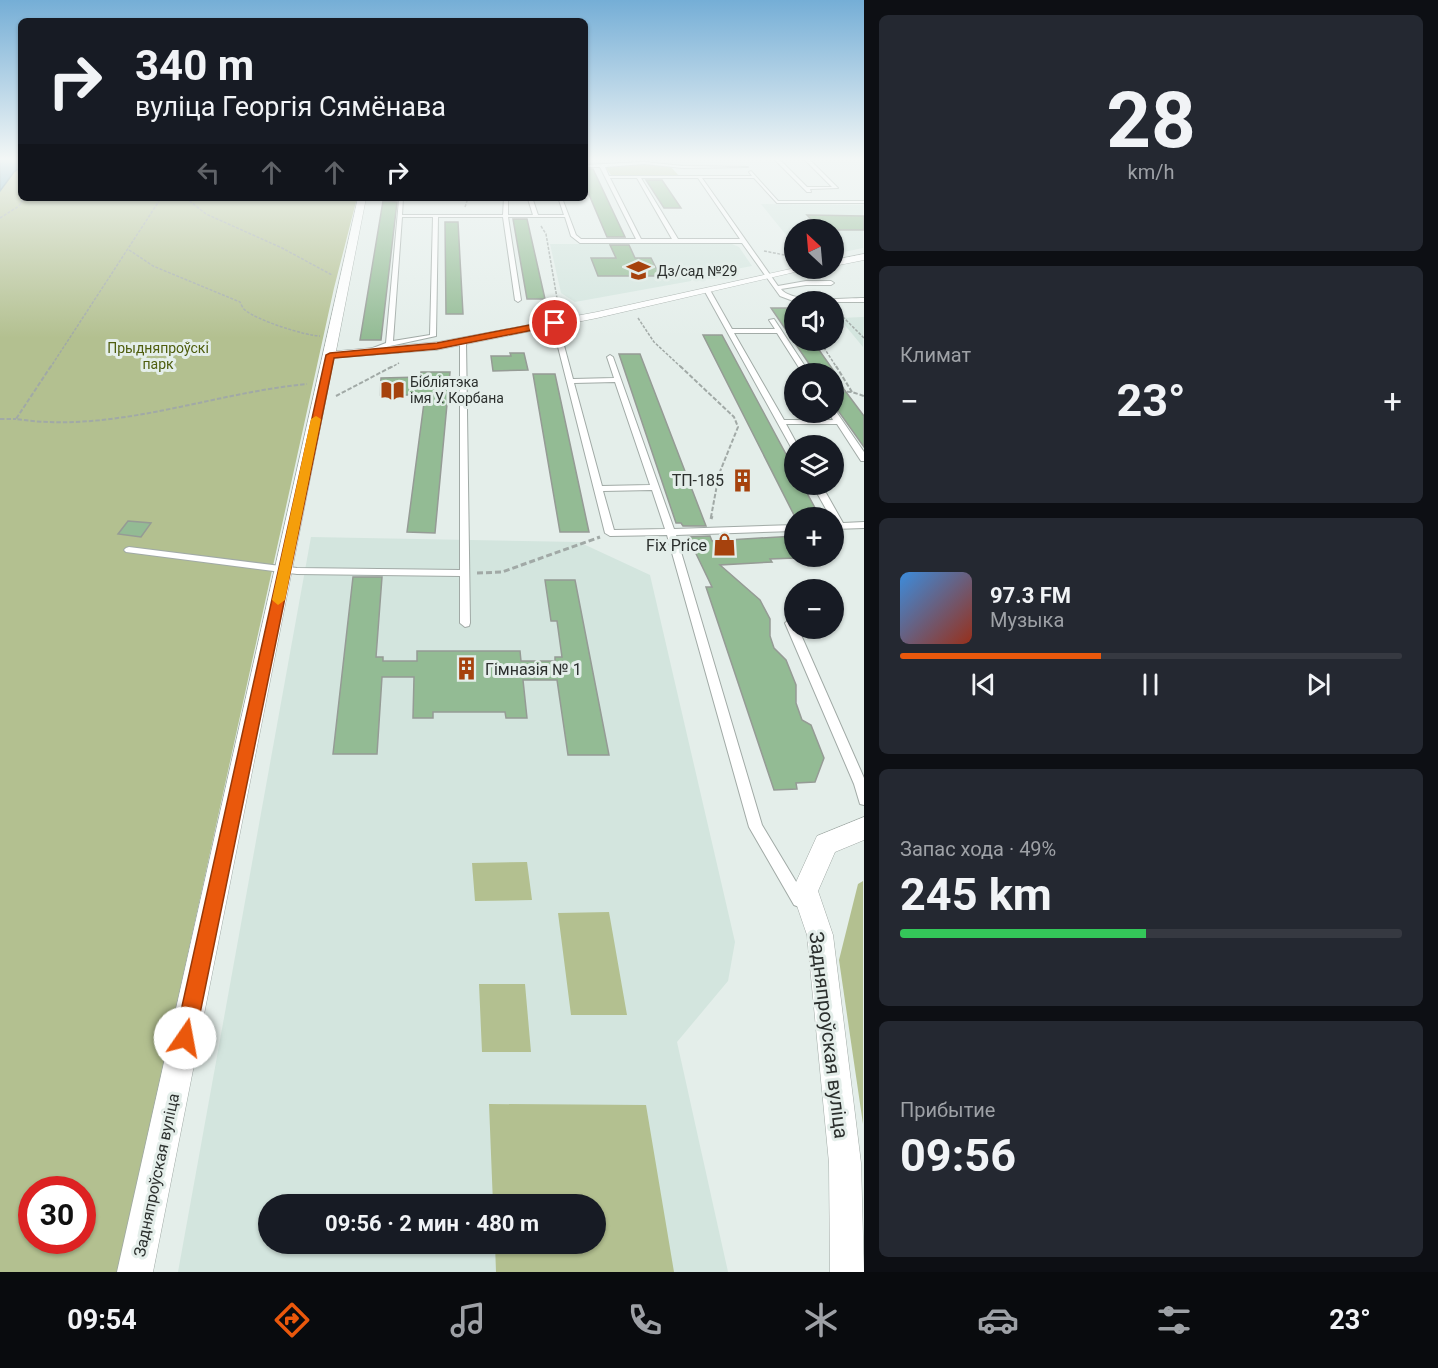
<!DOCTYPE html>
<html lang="ru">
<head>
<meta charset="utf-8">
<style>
	:root { --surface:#171b24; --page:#242831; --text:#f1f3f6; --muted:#9ea1a6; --line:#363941; --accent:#ea580c }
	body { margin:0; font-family:Roboto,sans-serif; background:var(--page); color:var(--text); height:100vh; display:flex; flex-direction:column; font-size:22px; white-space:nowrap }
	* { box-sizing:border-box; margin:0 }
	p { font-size:20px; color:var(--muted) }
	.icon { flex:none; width:33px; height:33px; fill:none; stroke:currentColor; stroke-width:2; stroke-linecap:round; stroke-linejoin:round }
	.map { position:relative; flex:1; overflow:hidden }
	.drawer { display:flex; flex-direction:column; gap:15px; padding:15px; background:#0d0f14; width:574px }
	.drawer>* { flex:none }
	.guide { position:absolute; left:18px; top:18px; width:570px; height:183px; border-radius:9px; box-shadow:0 2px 4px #0004; background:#171b24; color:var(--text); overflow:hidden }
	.needle { width:39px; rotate:334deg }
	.buttons { position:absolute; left:784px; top:219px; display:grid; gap:12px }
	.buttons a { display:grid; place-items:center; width:60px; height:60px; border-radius:50%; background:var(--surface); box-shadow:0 2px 4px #0004; font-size:30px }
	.speed { position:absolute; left:18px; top:1176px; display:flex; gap:12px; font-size:30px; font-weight:700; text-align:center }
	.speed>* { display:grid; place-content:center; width:78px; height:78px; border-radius:50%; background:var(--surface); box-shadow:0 2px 4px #0004; line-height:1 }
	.speed .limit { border:9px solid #d22; background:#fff; color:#111 }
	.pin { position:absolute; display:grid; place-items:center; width:51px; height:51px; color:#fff; margin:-26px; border:3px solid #fff; border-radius:50%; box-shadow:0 2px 6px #0007 }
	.me { position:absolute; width:66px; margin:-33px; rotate:12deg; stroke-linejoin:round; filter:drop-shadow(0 0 4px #0008) }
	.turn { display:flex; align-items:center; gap:21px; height:126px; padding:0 18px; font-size:27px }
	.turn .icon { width:78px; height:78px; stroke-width:2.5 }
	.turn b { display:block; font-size:42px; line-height:51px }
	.lanes { display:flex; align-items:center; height:57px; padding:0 18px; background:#0003; justify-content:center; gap:30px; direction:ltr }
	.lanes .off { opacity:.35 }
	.big { font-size:45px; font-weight:700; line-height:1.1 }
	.drawer .card { flex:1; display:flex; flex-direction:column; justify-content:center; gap:9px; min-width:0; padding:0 21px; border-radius:9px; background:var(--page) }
	.drawer .dial { align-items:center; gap:0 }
	.dial b { font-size:78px; line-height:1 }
	.song { display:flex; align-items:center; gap:18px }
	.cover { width:72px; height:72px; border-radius:9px; background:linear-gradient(135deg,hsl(210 70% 55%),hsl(10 70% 35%)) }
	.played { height:6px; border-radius:3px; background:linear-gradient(90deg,var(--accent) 40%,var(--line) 40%) }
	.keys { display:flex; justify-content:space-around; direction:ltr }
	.heat { display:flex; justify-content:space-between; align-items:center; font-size:33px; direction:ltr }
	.charge { height:9px; border-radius:4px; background:linear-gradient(90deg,#34c759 49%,var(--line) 0) }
	.trip { position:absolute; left:258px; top:1194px; width:348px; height:60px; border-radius:30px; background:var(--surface); box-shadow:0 2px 4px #0004; font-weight:700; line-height:60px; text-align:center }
	.menu { display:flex; height:96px; justify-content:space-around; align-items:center; background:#090b0e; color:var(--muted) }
	.menu .icon { width:42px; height:42px }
	.menu .on { color:var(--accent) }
	.menu b { font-size:27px; color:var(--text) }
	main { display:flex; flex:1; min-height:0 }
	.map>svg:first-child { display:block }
	.built { fill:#d3e5de; fill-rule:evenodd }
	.green { fill:#b3c090; fill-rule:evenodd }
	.water { fill:#68a4ba; stroke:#568190; stroke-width:1.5 }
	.building { fill:#93bb94; stroke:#959b95; stroke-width:1.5 }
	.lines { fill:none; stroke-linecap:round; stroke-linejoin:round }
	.service-casing { stroke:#a1aaa6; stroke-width:2 }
	.minor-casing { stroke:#a1aaa6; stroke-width:1 }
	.path-far2 { stroke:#a1a9a6; stroke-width:1.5; stroke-dasharray:3 1.5; stroke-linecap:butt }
	.path-far1 { stroke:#a1a9a6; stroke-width:2; stroke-dasharray:4.5 2; stroke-linecap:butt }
	.path { stroke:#a1a9a6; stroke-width:3; stroke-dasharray:6 3; stroke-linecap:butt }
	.service { fill:#fff; fill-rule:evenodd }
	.minor { fill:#fff; fill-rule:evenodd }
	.route { fill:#ea580c; stroke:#983908; stroke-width:1.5 }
	.slow { fill:#f59e0b }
	.labels { text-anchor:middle; stroke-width:6; stroke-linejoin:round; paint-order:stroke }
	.far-poi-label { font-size:14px; fill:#2c302e; stroke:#e4eeea; text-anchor:start }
	.far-park-label { font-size:14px; fill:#4f5e0f; stroke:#e4eeea }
	.poi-label { font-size:16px; fill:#2c302e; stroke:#e4eeea; text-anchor:end }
	.street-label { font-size:16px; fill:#2c302e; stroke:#e4eeea }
	.near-street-label { font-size:20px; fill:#2c302e; stroke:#e4eeea }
</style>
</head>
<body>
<main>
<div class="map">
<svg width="864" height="1272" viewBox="0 0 864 1272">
	<rect width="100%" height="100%" fill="#e4eeea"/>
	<path class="built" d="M 761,204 L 863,205 L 863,248 L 834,254 L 834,230 L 795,230 L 795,246 Z
		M 550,244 L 732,244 L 739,247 L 752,266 L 693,277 L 691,281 L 575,302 L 561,293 Z
		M 863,317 L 864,317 L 863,347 L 839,318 Z
		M 311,537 L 579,542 L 650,575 L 735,942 L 728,981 L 677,1042 L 728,1272 L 178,1272 ZM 268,1204 L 596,1204 L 596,1244 L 268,1244 Z"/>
	<path class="green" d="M 644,163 L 670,166 L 680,177 L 611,175 L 605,166 Z
		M 21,167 L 21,198 L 357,198 L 334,288 L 118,1272 L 0,1272 L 0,191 L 14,172 ZM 32,1190 L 82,1190 L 82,1240 L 32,1240 Z
		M 527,862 L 532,900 L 475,901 L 472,863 Z
		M 863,881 L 863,1124 L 839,960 L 858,884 Z
		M 609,912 L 627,1015 L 571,1015 L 558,913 Z
		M 479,984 L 525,984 L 531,1052 L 482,1052 Z
		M 489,1104 L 646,1105 L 674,1272 L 496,1272 L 495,1244 L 596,1244 L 596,1204 L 493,1204 Z"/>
	<path class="water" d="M 0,160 L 21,160 L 21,167 L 14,172 L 0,191 Z"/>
	<path class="building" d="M 585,169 L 593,169 L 625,237 L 607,237 L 585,185 Z
		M 646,180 L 662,180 L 681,208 L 664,208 Z
		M 383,201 L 397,202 L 381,340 L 360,340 Z
		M 807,215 L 864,216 L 864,230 L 821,230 Z
		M 513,219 L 527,219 L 545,299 L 527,299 Z
		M 445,222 L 458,222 L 463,314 L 446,314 Z
		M 610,245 L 629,245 L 635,258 L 651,258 L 660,276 L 598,276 L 591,258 L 616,258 Z
		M 771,308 L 795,308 L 795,340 L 812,340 L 836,374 L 816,374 Z
		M 703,335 L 722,335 L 795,471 L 795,484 L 802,484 L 820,517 L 795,517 Z
		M 510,353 L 524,353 L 528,370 L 493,371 L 491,356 L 511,356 Z
		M 619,354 L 640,354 L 706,526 L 683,526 L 681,523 L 676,523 Z
		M 421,372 L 450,372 L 435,533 L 407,532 L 425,395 L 380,395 L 381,378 L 421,377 Z
		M 533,374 L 555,374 L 589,532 L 560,532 Z
		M 834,376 L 864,416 L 864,447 L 834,405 Z
		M 128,521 L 151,523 L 141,537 L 118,534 Z
		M 710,536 L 712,541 L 795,536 L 795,558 L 770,559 L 772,562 L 720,565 L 760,600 L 770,619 L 770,636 L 774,648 L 786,660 L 796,685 L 796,703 L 802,720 L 811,725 L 824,758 L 815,782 L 796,783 L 797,789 L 774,790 L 706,587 L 712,587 L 688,537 Z
		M 353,577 L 382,577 L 376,657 L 383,657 L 383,661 L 417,661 L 417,651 L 520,651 L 521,661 L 555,661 L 555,657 L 562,657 L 557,621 L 551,621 L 545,580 L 575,580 L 609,755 L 568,755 L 557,680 L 523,680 L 527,718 L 506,718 L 505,712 L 433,712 L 433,718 L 413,718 L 414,677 L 382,677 L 377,754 L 333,754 Z"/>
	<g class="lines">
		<defs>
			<path id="service" d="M 775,160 L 780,160 L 807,187 L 832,187 L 805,160 L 810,160 L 838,188 L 810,189 L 811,192 L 807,192 Z
				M 644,162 L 683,166 L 748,167 L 683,168 L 644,164 L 605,167 L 609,176 L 752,176 L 749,172 L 751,171 L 778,201 L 864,201 L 864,203 L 777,203 L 754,178 L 702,178 L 778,286 L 806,281 L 831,281 L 834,283 L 831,285 L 806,285 L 781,289 C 792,304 845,298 864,298 L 864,302 L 796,302 L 780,296 L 742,243 L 580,243 L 571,236 L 565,217 L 508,217 L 521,300 L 518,302 L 515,300 L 503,217 L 438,217 L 436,336 L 390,346 L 368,353 L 365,351 L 386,343 L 399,200 L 375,198 L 403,198 L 402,215 L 503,215 L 504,198 L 562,198 L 576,235 L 581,239 L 636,239 L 600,167 L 585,167 L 585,165 ZM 610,178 L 637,178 L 672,239 L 641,239 ZM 641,178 L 698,178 L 740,239 L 678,239 ZM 508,199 L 528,199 L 533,215 L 508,215 ZM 533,200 L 559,200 L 564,215 L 538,215 ZM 402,217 L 433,217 L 430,335 L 393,341 Z
				M 707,288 L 710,290 L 732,329 L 775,329 L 769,320 L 774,319 L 810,374 L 803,374 L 777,333 L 734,333 L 784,420 L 833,420 L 829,412 L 834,412 L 835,410 L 864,452 L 864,461 L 861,461 L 837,424 L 786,424 L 798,446 L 795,446 L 795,449 L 792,449 L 704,290 Z
				M 555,321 L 558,323 L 573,379 L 614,378 L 607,357 L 610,355 L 613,357 L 674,529 L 795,525 L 795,531 L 676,535 L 762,825 L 804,895 L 806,900 L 804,905 L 799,907 L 794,905 L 749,827 L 667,535 L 610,536 L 605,533 L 552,323 ZM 615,382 L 650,485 L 602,486 L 574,383 ZM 652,490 L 665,529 L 614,530 L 603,491 Z
				M 463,339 L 466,341 L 470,623 L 469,626 L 465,627 L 460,623 L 460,576 L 297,574 L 126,552 L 124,550 L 126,548 L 129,547 L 297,568 L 460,570 L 460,341 Z
				M 812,484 L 821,484 L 843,523 L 864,522 L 864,528 L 834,529 L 834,518 L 831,518 Z
				M 790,619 L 795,623 L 795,628 L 798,628 L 864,778 L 864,805 L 860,804 L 854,784 L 785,623 Z"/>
			<path id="minor" d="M 358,198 L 366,198 L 336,351 L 437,342 L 597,312 L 795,268 L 812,268 L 597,318 L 437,350 L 334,358 L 153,1272 L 117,1272 Z
				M 864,254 L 864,260 L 834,266 L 834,260 Z
				M 864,817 L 864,840 L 835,852 L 818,891 L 833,935 L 861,1163 L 864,1272 L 830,1272 L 829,1163 L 807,935 L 792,891 L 817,836 Z"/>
		</defs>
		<use href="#service" class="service-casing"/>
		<use href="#minor" class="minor-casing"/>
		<path class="path-far2" d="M 186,198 L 206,214 L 282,248 L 332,275
			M 465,207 L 468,198
			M 0,218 L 19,206 L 24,198
			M 541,226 L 546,234 L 559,310
			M 129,250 L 153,266 L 240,302 C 241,304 243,309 245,310 C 256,320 306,336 320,336
			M 764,251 L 795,257
			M 834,316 L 842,316 L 864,338
			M 785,317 L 795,317
			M 638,318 L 654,342 L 682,368
			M 819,340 L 837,368
			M 50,368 L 161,198
			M 390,368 L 399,363"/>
		<path class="path-far1" d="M 51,366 L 16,419 C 114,434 211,393 307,384
			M 680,366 L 734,417 L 738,427 L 719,474 L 711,517
			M 836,366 L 852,392
			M 834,391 L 852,392 L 864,396
			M 336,396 L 393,366
			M 0,419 L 16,419"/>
		<path class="path" d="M 711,519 L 712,516
			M 477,573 L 502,572 L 600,537"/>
		<use href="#service" class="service"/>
		<use href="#minor" class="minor"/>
	</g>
	<linearGradient id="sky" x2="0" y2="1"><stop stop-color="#75aed6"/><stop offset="0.47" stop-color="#f3f7f6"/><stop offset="1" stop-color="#f3f7f6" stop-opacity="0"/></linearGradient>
	<rect width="864" height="338" fill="url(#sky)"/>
	<path class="route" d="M 555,320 L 559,323 L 558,325 L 437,349 L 334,358 L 195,1038 L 192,1045 L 185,1048 L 178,1045 L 175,1038 L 326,355 L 330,353 L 437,343 Z"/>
	<path class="slow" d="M 316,416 L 321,419 L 285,600 L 278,605 L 272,600 L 311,419 Z"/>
	<defs>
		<symbol id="school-bare" viewBox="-9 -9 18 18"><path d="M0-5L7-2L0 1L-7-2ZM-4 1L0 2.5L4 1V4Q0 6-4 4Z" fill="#a6420d" stroke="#e4eeea" stroke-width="2.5" paint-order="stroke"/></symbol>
		<symbol id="library-bare" viewBox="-9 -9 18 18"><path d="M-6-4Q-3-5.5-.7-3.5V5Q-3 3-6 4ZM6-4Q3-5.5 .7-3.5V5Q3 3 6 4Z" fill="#a6420d" stroke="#e4eeea" stroke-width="2.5" paint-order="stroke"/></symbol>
		<symbol id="building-bare" viewBox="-9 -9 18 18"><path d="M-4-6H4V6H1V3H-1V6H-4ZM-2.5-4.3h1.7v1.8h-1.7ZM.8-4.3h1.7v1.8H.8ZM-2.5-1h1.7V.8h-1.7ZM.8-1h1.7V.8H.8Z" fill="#a6420d" stroke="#e4eeea" stroke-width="2.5" paint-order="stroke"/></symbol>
		<symbol id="shop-bare" viewBox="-9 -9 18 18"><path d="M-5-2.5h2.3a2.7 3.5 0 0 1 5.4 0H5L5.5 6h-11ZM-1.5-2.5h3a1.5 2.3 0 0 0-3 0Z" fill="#a6420d" stroke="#e4eeea" stroke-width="2.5" paint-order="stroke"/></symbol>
	</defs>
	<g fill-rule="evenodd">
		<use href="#school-bare" x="622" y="254" width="33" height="33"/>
		<use href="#library-bare" x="376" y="374" width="33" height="33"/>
		<use href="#building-bare" x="726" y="464" width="33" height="33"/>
		<use href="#shop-bare" x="708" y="528" width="33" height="33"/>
		<use href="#building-bare" x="450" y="652" width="33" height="33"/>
	</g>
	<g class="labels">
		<g class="far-poi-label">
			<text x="657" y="276">Дз/сад №29</text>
			<text x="410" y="387">Бібліятэка<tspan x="410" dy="16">імя У. Корбана</tspan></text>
		</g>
		<g class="far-park-label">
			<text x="158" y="353">Прыдняпроўскі<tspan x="158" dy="16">парк</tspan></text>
		</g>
		<g class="poi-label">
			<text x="724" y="486">ТП-185</text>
			<text x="707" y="551">Fix Price</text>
			<text x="485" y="675" text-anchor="start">Гімназія № 1</text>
		</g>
		<g class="street-label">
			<text transform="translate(156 1175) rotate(-78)" y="6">Задняпроўская вуліца</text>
		</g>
		<g class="near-street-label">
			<text transform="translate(829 1035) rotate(83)" y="7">Задняпроўская вуліца</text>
		</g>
	</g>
</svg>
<div class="buttons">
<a><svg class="needle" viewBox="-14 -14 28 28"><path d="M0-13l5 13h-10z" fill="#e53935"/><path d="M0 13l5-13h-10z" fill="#9ea1a6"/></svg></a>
<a><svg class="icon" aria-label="sound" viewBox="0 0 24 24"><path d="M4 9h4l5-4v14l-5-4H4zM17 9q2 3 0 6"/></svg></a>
<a><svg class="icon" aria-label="search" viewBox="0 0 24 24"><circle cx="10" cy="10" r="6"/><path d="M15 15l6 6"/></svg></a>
<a><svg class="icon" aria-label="layers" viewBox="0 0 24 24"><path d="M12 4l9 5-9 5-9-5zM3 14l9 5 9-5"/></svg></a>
<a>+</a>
<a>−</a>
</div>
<div class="speed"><div class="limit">30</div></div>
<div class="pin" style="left:555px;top:323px;background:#d93025"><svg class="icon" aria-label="arrive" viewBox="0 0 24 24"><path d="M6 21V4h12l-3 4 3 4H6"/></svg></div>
<svg class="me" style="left:185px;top:1038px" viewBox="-20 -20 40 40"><circle r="19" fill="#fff"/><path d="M0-13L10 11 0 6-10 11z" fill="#ea580c"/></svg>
<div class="trip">09:56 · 2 мин · 480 m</div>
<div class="guide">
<div class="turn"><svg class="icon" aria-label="right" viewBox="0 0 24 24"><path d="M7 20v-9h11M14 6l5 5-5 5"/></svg><div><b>340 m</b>вуліца Георгія Сямёнава</div></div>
<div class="lanes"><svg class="icon off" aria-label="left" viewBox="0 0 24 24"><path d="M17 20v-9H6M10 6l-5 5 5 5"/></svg><svg class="icon off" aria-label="ahead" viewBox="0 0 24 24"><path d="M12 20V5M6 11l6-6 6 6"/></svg><svg class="icon off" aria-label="ahead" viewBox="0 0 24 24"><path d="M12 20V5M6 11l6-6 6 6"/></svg><svg class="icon" aria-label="right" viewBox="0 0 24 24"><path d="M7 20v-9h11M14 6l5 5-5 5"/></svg></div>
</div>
</div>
<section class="drawer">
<div class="card dial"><b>28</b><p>km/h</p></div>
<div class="card"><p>Климат</p>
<div class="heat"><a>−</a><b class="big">23°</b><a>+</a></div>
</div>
<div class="card">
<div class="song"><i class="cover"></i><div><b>97.3 FM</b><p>Музыка</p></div></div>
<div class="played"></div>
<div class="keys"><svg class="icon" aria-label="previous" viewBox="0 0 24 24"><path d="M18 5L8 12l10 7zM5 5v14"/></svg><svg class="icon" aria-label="pause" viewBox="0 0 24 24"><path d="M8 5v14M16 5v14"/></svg><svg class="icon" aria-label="next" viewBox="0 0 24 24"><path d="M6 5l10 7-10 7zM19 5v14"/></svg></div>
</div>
<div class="card"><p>Запас хода · 49%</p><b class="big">245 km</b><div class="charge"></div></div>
<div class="card"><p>Прибытие</p><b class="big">09:56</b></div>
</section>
</main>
<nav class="menu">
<b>09:54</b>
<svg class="icon on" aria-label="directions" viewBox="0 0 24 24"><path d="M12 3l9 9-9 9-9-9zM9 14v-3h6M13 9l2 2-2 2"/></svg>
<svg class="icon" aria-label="music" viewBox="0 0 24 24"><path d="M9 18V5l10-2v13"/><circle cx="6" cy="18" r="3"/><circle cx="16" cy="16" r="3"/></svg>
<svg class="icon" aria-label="phone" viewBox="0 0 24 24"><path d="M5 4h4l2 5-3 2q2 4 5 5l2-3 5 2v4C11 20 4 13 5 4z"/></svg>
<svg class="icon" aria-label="climate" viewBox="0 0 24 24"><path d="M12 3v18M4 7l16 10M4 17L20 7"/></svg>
<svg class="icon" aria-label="car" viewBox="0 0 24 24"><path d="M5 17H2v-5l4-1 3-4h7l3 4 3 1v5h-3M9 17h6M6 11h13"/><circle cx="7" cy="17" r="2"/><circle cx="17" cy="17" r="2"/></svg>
<svg class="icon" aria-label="filters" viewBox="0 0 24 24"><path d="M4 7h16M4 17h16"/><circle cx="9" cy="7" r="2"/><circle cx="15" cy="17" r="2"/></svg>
<b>23°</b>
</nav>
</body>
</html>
